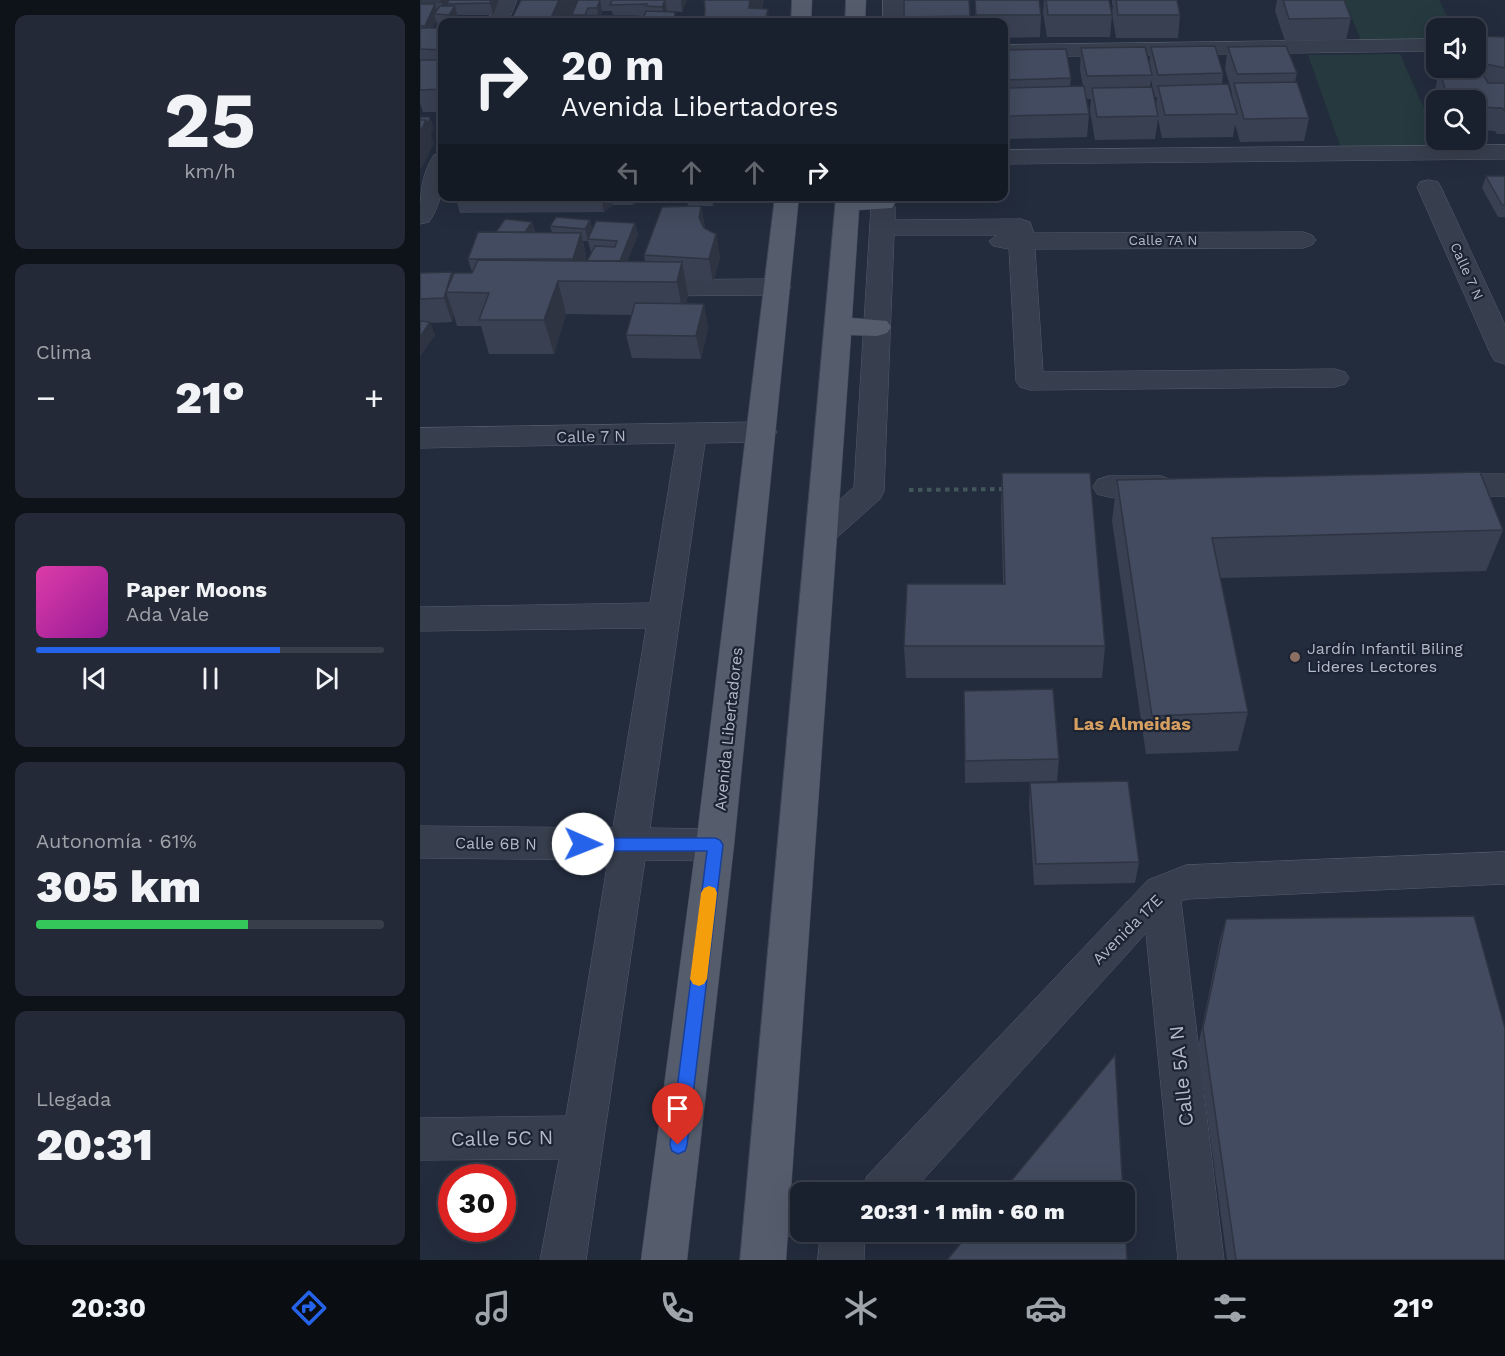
<!DOCTYPE html>
<html lang="es">
<head>
<meta charset="utf-8">
<style>
	:root { --surface:#1a212e; --page:#232936; --text:#f1f3f6; --muted:#9fa3aa; --line:#383e4a; --accent:#2563eb }
	body { margin:0; font-family:"Work Sans",sans-serif; background:var(--page); color:var(--text); height:100vh; display:flex; flex-direction:column; font-size:22px; white-space:nowrap }
	* { box-sizing:border-box; margin:0 }
	p { font-size:20px; color:var(--muted) }
	.icon { flex:none; width:33px; height:33px; fill:none; stroke:currentColor; stroke-width:2; stroke-linecap:round; stroke-linejoin:round }
	.map { position:relative; flex:1; overflow:hidden }
	.panel { display:flex; flex-direction:column; gap:15px; padding:15px; background:#0e1219; width:420px }
	.panel>* { flex:none }
	.guide { position:absolute; left:18px; top:18px; width:570px; height:183px; border-radius:12px; box-shadow:0 6px 24px #0002,0 0 0 2px var(--line); background:#1a212e; color:var(--text); overflow:hidden }
	.buttons { position:absolute; left:1006px; top:18px; display:grid; gap:12px }
	.buttons a { display:grid; place-items:center; width:60px; height:60px; border-radius:12px; background:var(--surface); box-shadow:0 6px 24px #0002,0 0 0 2px var(--line); font-size:30px }
	.speed { position:absolute; left:18px; top:1164px; display:flex; gap:12px; font-size:30px; font-weight:700; text-align:center }
	.speed>* { display:grid; place-content:center; width:78px; height:78px; border-radius:50%; background:var(--surface); box-shadow:0 6px 24px #0002,0 0 0 2px var(--line); line-height:1 }
	.speed .limit { border:9px solid #d22; background:#fff; color:#111 }
	.pin { position:absolute; display:grid; place-items:center; width:51px; height:51px; color:#fff; margin:-62px -26px; border-radius:50% 50% 50% 0; rotate:-45deg; box-shadow:0 0 6px #0007 }
	.pin .icon { rotate:45deg }
	.me { position:absolute; width:66px; margin:-33px; rotate:91deg; stroke-linejoin:round; filter:drop-shadow(0 0 4px #0008) }
	.turn { display:flex; align-items:center; gap:21px; height:126px; padding:0 24px; font-size:27px }
	.turn .icon { width:78px; height:78px; stroke-width:2.5 }
	.turn b { display:block; font-size:42px; line-height:51px }
	.lanes { display:flex; align-items:center; height:57px; padding:0 24px; background:#0003; justify-content:center; gap:30px; direction:ltr }
	.lanes .off { opacity:.35 }
	.big { font-size:45px; font-weight:800; line-height:1.1 }
	.panel .tile { flex:1; display:flex; flex-direction:column; justify-content:center; gap:9px; min-width:0; padding:0 21px; border-radius:12px; background:var(--page) }
	.panel .dial { align-items:center; gap:0 }
	.dial b { font-size:78px; line-height:1 }
	.song { display:flex; align-items:center; gap:18px }
	.cover { width:72px; height:72px; border-radius:9px; background:linear-gradient(135deg,hsl(320 70% 55%),hsl(300 70% 35%)) }
	.played { height:6px; border-radius:3px; background:linear-gradient(90deg,var(--accent) 70%,var(--line) 70%) }
	.keys { display:flex; justify-content:space-around; direction:ltr }
	.heat { display:flex; justify-content:space-between; align-items:center; font-size:33px; direction:ltr }
	.charge { height:9px; border-radius:4px; background:linear-gradient(90deg,#34c759 61%,var(--line) 0) }
	.trip { position:absolute; left:370px; top:1182px; width:345px; height:60px; border-radius:12px; background:var(--surface); box-shadow:0 6px 24px #0002,0 0 0 2px var(--line); font-weight:800; line-height:60px; text-align:center }
	.tabs { display:flex; height:96px; justify-content:space-around; align-items:center; background:#0a0d12; color:var(--muted) }
	.tabs .icon { width:42px; height:42px }
	.tabs .on { color:var(--accent) }
	.tabs b { font-size:27px; color:var(--text) }
	main { display:flex; flex:1; min-height:0 }
	.map>svg:first-child { display:block }
	.green { fill:#25393e }
	.lines { fill:none; stroke-linecap:round; stroke-linejoin:round }
	.street-casing { stroke:#555c6b; stroke-width:1 }
	.primary-casing { stroke:#404756; stroke-width:1 }
	.path { stroke:#43565b; stroke-width:4; stroke-dasharray:4.5 4.5; stroke-linecap:butt }
	.street { fill:#373e4d; fill-rule:evenodd }
	.primary { fill:#555d6d; fill-rule:evenodd }
	.wall { fill:#394052; fill-rule:evenodd }
	.shaded-wall { fill:#2e3442 }
	.building { fill:#424b5f; stroke:#2e3442; stroke-width:1.5 }
	.route { fill:#2563eb; stroke:#184099; stroke-width:1.5 }
	.slow { fill:#f59e0b }
	.education-dot { fill:#8d6e63; stroke:#1c2332; stroke-width:2 }
	.labels { text-anchor:middle; stroke-width:4.5; stroke-linejoin:round; paint-order:stroke }
	.far-street-label { font-size:14px; fill:#b3b9c8; stroke:#1c2332 }
	.street-label { font-size:16px; fill:#b3b9c8; stroke:#1c2332 }
	.poi-label { font-size:16px; fill:#b3b9c8; stroke:#1c2332; text-anchor:start }
	.neighbourhood-label { font-size:18px; font-weight:bold; fill:#d59f61; stroke:#1c2332 }
	.near-street-label { font-size:20px; fill:#b3b9c8; stroke:#1c2332 }
</style>
</head>
<body>
<main>
<section class="panel">
<div class="tile dial"><b>25</b><p>km/h</p></div>
<div class="tile"><p>Clima</p>
<div class="heat"><a>−</a><b class="big">21°</b><a>+</a></div>
</div>
<div class="tile">
<div class="song"><i class="cover"></i><div><b>Paper Moons</b><p>Ada Vale</p></div></div>
<div class="played"></div>
<div class="keys"><svg class="icon" aria-label="previous" viewBox="0 0 24 24"><path d="M18 5L8 12l10 7zM5 5v14"/></svg><svg class="icon" aria-label="pause" viewBox="0 0 24 24"><path d="M8 5v14M16 5v14"/></svg><svg class="icon" aria-label="next" viewBox="0 0 24 24"><path d="M6 5l10 7-10 7zM19 5v14"/></svg></div>
</div>
<div class="tile"><p>Autonomía · 61%</p><b class="big">305 km</b><div class="charge"></div></div>
<div class="tile"><p>Llegada</p><b class="big">20:31</b></div>
</section>
<div class="map">
<svg width="1085" height="1260" viewBox="0 0 1085 1260">
	<rect width="100%" height="100%" fill="#232c3d"/>
	<path class="green" d="M 924,0 L 1019,0 L 1033,28 L 1017,28 L 1017,42 L 942,43 Z
		M 980,54 L 1022,149 L 922,151 L 888,55 Z"/>
	<g class="lines">
		<defs>
			<path id="street" d="M 77,0 L 97,0 L 88,22 L 67,22 Z
				M 463,0 L 483,0 L 483,22 L 463,22 Z
				M 1017,39 L 1017,51 L 584,57 L 584,45 Z
				M 1085,145 L 1085,159 L 584,164 L 584,150 Z
				M 22,153 C 25,176 23,202 9,222 L 0,224 C 0,199 0,176 14,155 Z
				M 1009,180 L 1018,182 L 1021,187 L 1085,325 L 1085,364 L 1075,361 L 1071,355 L 997,187 L 1000,182 Z
				M 463,200 L 472,202 L 475,207 L 475,220 L 601,219 L 610,222 L 614,233 L 883,232 L 892,235 L 896,240 L 892,245 L 883,248 L 615,249 L 623,372 L 915,369 L 925,372 L 929,378 L 925,384 L 915,387 L 610,390 L 600,387 L 596,381 L 589,249 L 573,246 L 569,241 L 577,235 L 474,235 L 464,491 L 460,499 L 413,541 L 402,544 L 391,541 L 386,533 L 391,525 L 434,487 L 451,207 L 454,202 Z
				M 358,279 L 367,281 L 371,287 L 367,293 L 358,295 L 221,296 L 212,294 L 208,288 L 212,282 L 221,280 Z
				M 342,422 L 352,425 L 357,432 L 352,439 L 342,442 L 285,443 L 230,828 L 295,829 L 308,834 L 314,845 L 308,856 L 295,861 L 225,860 L 166,1260 L 120,1260 L 139,1159 L 0,1160 L 0,1118 L 146,1116 L 188,860 L 0,858 L 0,826 L 193,828 L 226,628 L 0,631 L 0,607 L 230,603 L 256,443 L 0,448 L 0,428 Z
				M 1021,474 L 1085,474 L 1085,496 L 1021,496 L 1010,492 L 1006,485 L 1010,478 Z
				M 688,476 L 741,476 L 752,480 L 756,487 L 752,494 C 730,501 699,501 677,494 L 673,487 L 677,480 Z
				M 1085,852 L 1085,884 L 768,899 L 761,901 L 804,1260 L 758,1260 L 726,933 L 492,1192 L 441,1192 L 447,1176 L 728,880 L 766,865 Z
				M 381,1191 L 385,1192 L 381,1192 L 381,1232 L 390,1232 C 371,1239 349,1237 330,1230 L 324,1214 L 330,1198 L 346,1192 Z
				M 401,1232 L 445,1232 L 444,1260 L 398,1260 Z"/>
			<path id="primary" d="M 372,0 L 392,0 L 391,22 L 371,22 Z
				M 426,0 L 446,0 L 445,22 L 425,22 Z
				M 355,196 L 379,196 L 314,845 L 267,1260 L 221,1260 L 276,845 Z
				M 416,196 L 467,196 L 472,198 L 475,203 L 472,208 L 439,210 L 432,318 L 467,321 L 471,327 L 467,333 L 457,336 L 431,335 L 366,1260 L 320,1260 Z"/>
		</defs>
		<use href="#street" class="street-casing"/>
		<use href="#primary" class="primary-casing"/>
		<path class="path" d="M 489,490 L 583,489"/>
		<use href="#street" class="street"/>
		<use href="#primary" class="primary"/>
	</g>
	<path class="wall" d="M 0,0 L 79,0 L 73,15 L 37,15 L 38,18 L 35,22 L 22,22 L 22,26 L 18,26 L 16,21 L 13,28 L 22,28 L 22,27 L 22,112 L 3,112 L 0,103 Z
		M 101,0 L 267,0 L 262,12 L 247,11 L 224,16 L 210,16 L 218,16 L 219,22 L 90,22 ZM 182,11 L 192,11 L 193,16 L 181,16 Z
		M 484,0 L 549,0 L 550,22 L 484,22 Z
		M 555,0 L 621,15 L 620,37 L 584,38 L 584,22 L 555,22 Z
		M 624,0 L 689,0 L 692,15 L 690,37 L 627,37 L 623,13 Z
		M 692,0 L 757,0 L 760,15 L 758,38 L 696,38 L 692,14 L 693,5 L 692,5 Z
		M 857,0 L 924,0 L 931,18 L 926,40 L 865,41 L 855,11 Z
		M 1056,36 L 1085,37 L 1085,134 L 1077,134 L 1075,131 L 1056,130 L 1056,100 L 1017,100 L 1017,107 L 1014,94 L 1019,72 L 1017,68 L 1056,68 Z
		M 1017,42 L 1017,67 L 1013,58 Z
		M 731,47 L 803,73 L 802,85 L 812,96 L 812,93 L 805,69 L 808,47 L 877,73 L 875,82 L 889,118 L 884,141 L 820,142 L 815,124 L 813,137 L 742,138 L 738,119 L 735,139 L 675,140 L 670,111 L 671,99 L 666,99 L 669,114 L 667,137 L 584,139 L 584,50 L 651,78 L 650,87 L 663,86 L 660,70 L 661,48 L 729,65 ZM 731,80 L 735,97 L 737,97 L 736,105 L 730,88 Z
		M 1066,176 L 1085,176 L 1085,217 L 1078,217 L 1062,188 Z
		M 35,196 L 224,196 L 213,205 L 193,205 L 184,212 L 40,213 Z
		M 266,196 L 295,196 L 293,206 L 268,206 Z
		M 281,206 L 285,228 L 296,234 L 300,258 L 293,282 L 265,280 L 268,295 L 266,304 L 284,304 L 288,328 L 281,359 L 212,358 L 206,335 L 212,315 L 146,314 L 134,354 L 69,354 L 61,326 L 37,326 L 34,315 L 32,322 L 10,323 L 15,335 L 0,356 L 0,273 L 32,272 L 33,276 L 52,273 L 52,272 L 48,259 L 76,232 L 112,222 L 115,232 L 132,232 L 130,226 L 170,220 L 172,229 L 215,223 L 218,235 L 207,261 L 225,261 L 224,255 ZM 163,241 L 168,241 L 171,252 L 172,252 L 167,261 L 165,261 L 166,256 Z
		M 582,473 L 685,646 L 682,678 L 486,678 L 484,646 L 583,584 L 581,506 Z
		M 697,480 L 1083,530 L 1066,571 L 800,578 L 828,712 L 818,751 L 726,754 L 692,521 Z
		M 544,691 L 639,759 L 637,781 L 545,783 Z
		M 610,783 L 719,862 L 715,883 L 614,885 L 609,805 Z
		M 806,919 L 1085,1260 L 807,1260 L 778,1047 L 800,939 Z"/>
	<path class="shaded-wall" d="M 22,0 L 30,0 L 27,4 L 28,5 L 24,14 L 21,2 Z
		M 71,0 L 79,0 L 73,15 L 70,3 Z
		M 139,0 L 160,0 L 150,22 L 129,22 Z
		M 180,0 L 182,11 L 179,20 L 177,8 Z
		M 245,0 L 247,11 L 244,18 L 242,7 Z
		M 261,0 L 267,0 L 262,12 Z
		M 330,0 L 344,0 L 342,10 L 329,8 Z
		M 15,4 L 18,14 L 14,14 L 16,21 L 8,38 L 5,26 Z
		M 35,6 L 38,18 L 35,22 L 31,22 L 29,15 Z
		M 348,9 L 349,22 L 345,22 Z
		M 255,12 L 257,22 L 254,22 Z
		M 10,117 L 14,128 L 11,136 L 14,143 L 1,170 L 0,167 L 0,133 L 6,120 Z
		M 181,196 L 191,196 L 193,205 L 184,212 Z
		M 211,196 L 224,196 L 213,205 Z
		M 292,196 L 295,196 L 293,206 Z
		M 281,206 L 285,229 L 279,218 Z
		M 170,220 L 173,232 L 168,239 L 168,241 L 165,229 Z
		M 112,222 L 115,234 L 102,238 Z
		M 215,223 L 218,235 L 201,276 L 199,264 Z
		M 161,233 L 166,256 L 159,282 L 153,259 Z
		M 296,234 L 300,258 L 293,282 L 289,259 Z
		M 262,262 L 268,295 L 263,315 L 257,282 Z
		M 32,272 L 38,293 L 26,292 L 34,315 L 32,322 L 24,298 Z
		M 138,281 L 146,314 L 134,354 L 124,320 Z
		M 284,304 L 288,328 L 281,359 L 276,336 Z
		M 10,322 L 15,335 L 0,356 L 0,337 Z"/>
	<path class="building" d="M 0,0 L 22,0 L 21,2 L 0,2 Z
		M 29,0 L 71,0 L 70,3 L 27,4 Z
		M 101,0 L 139,0 L 129,22 L 90,22 Z
		M 158,0 L 180,0 L 177,8 L 168,8 L 165,15 L 152,15 L 151,17 Z
		M 192,0 L 245,0 L 242,7 L 226,6 L 227,4 L 190,5 Z
		M 284,0 L 330,0 L 329,8 L 348,9 L 345,22 L 284,22 L 285,8 Z
		M 484,0 L 549,0 L 550,16 L 484,17 Z
		M 555,0 L 619,0 L 621,15 L 556,15 Z
		M 626,0 L 689,0 L 692,15 L 628,15 Z
		M 696,0 L 757,0 L 760,15 L 698,15 Z
		M 863,0 L 924,0 L 931,18 L 869,19 Z
		M 0,4 L 15,4 L 5,26 L 0,26 Z
		M 20,6 L 35,6 L 29,15 L 14,14 Z
		M 226,11 L 255,12 L 254,22 L 222,22 Z
		M 152,15 L 218,16 L 216,22 L 147,22 Z
		M 0,28 L 22,28 L 22,50 L 0,49 Z
		M 1056,36 L 1085,37 L 1085,68 L 1061,63 L 1056,63 Z
		M 795,46 L 803,73 L 738,75 L 731,47 Z
		M 866,46 L 877,73 L 817,74 L 808,47 Z
		M 725,47 L 732,75 L 667,76 L 661,48 Z
		M 646,49 L 651,78 L 584,80 L 584,50 Z
		M 0,60 L 22,60 L 22,89 L 0,90 Z
		M 1020,71 L 1061,71 L 1068,83 L 1085,83 L 1085,111 L 1082,108 L 1056,107 L 1056,100 L 1028,100 Z
		M 877,82 L 889,118 L 824,119 L 814,83 Z
		M 808,84 L 817,114 L 745,115 L 738,86 Z
		M 664,86 L 669,114 L 584,116 L 584,88 Z
		M 732,87 L 738,116 L 677,117 L 672,88 Z
		M 0,117 L 10,117 L 8,124 L 6,120 L 0,120 Z
		M 0,120 L 6,120 L 0,133 Z
		M 1066,176 L 1085,176 L 1085,205 L 1082,205 Z
		M 281,206 L 279,218 L 284,228 L 296,234 L 289,259 L 224,255 L 242,207 Z
		M 136,217 L 170,220 L 165,229 L 130,226 Z
		M 85,219 L 112,222 L 105,232 L 76,232 Z
		M 176,221 L 215,223 L 200,261 L 167,261 L 175,246 L 195,247 L 197,241 L 168,239 Z
		M 58,232 L 161,233 L 153,259 L 48,259 Z
		M 58,260 L 262,262 L 257,282 L 138,281 L 124,320 L 59,320 L 69,293 L 26,292 L 34,273 L 52,273 Z
		M 32,272 L 24,298 L 0,299 L 0,273 Z
		M 215,303 L 284,304 L 276,336 L 206,335 Z
		M 0,321 L 10,322 L 0,337 Z
		M 1060,472 L 1083,530 L 792,538 L 828,712 L 732,716 L 697,480 Z
		M 582,473 L 670,473 L 685,646 L 484,646 L 487,584 L 585,584 Z
		M 633,689 L 639,759 L 545,761 L 544,691 Z
		M 708,781 L 719,862 L 616,864 L 610,783 Z
		M 1054,916 L 1085,1028 L 1085,1260 L 816,1260 L 783,1028 L 806,919 Z
		M 695,1055 L 703,1192 L 582,1192 Z
		M 705,1219 L 707,1260 L 527,1260 L 550,1232 L 705,1232 Z"/>
	<path class="route" d="M 163,838 L 295,838 L 300,840 L 303,845 L 267,1145 L 265,1151 L 258,1154 L 252,1151 L 250,1145 L 287,851 L 163,851 L 158,849 L 155,844 L 158,840 Z"/>
	<path class="slow" d="M 289,886 L 295,888 L 297,893 L 287,979 L 284,984 L 279,986 L 273,984 L 270,979 L 281,893 L 284,888 Z"/>
	<circle class="education-dot" cx="875" cy="657" r="6"/>
	<g class="labels">
		<g class="far-street-label">
			<text x="743" y="245">Calle 7A N</text>
			<text transform="translate(1047 271) rotate(66)" y="5">Calle 7 N</text>
		</g>
		<g class="street-label">
			<text transform="translate(171 436) rotate(-1)" y="6">Calle 7 N</text>
			<text transform="translate(308 729) rotate(-84)" y="6">Avenida Libertadores</text>
			<text transform="translate(76 843) rotate(1)" y="6">Calle 6B N</text>
			<text transform="translate(707 929) rotate(-45)" y="6">Avenida 17E</text>
		</g>
		<g class="poi-label">
			<text x="887" y="654">Jardín Infantil Biling<tspan x="887" dy="18">Lideres Lectores</tspan></text>
		</g>
		<g class="neighbourhood-label">
			<text x="712" y="730">Las Almeidas</text>
		</g>
		<g class="near-street-label">
			<text transform="translate(761 1076) rotate(-96)" y="7">Calle 5A N</text>
			<text transform="translate(82 1138) rotate(-1)" y="7">Calle 5C N</text>
		</g>
	</g>
</svg>
<div class="buttons">
<a><svg class="icon" aria-label="sound" viewBox="0 0 24 24"><path d="M4 9h4l5-4v14l-5-4H4zM17 9q2 3 0 6"/></svg></a>
<a><svg class="icon" aria-label="search" viewBox="0 0 24 24"><circle cx="10" cy="10" r="6"/><path d="M15 15l6 6"/></svg></a>
</div>
<div class="speed"><div class="limit">30</div></div>
<div class="pin" style="left:258px;top:1145px;background:#d93025"><svg class="icon" aria-label="arrive" viewBox="0 0 24 24"><path d="M6 21V4h12l-3 4 3 4H6"/></svg></div>
<svg class="me" style="left:163px;top:844px" viewBox="-20 -20 40 40"><circle r="19" fill="#fff"/><path d="M0-13L10 11 0 6-10 11z" fill="#2563eb"/></svg>
<div class="trip">20:31 · 1 min · 60 m</div>
<div class="guide">
<div class="turn"><svg class="icon" aria-label="right" viewBox="0 0 24 24"><path d="M7 20v-9h11M14 6l5 5-5 5"/></svg><div><b>20 m</b>Avenida Libertadores</div></div>
<div class="lanes"><svg class="icon off" aria-label="left" viewBox="0 0 24 24"><path d="M17 20v-9H6M10 6l-5 5 5 5"/></svg><svg class="icon off" aria-label="ahead" viewBox="0 0 24 24"><path d="M12 20V5M6 11l6-6 6 6"/></svg><svg class="icon off" aria-label="ahead" viewBox="0 0 24 24"><path d="M12 20V5M6 11l6-6 6 6"/></svg><svg class="icon" aria-label="right" viewBox="0 0 24 24"><path d="M7 20v-9h11M14 6l5 5-5 5"/></svg></div>
</div>
</div>
</main>
<nav class="tabs">
<b>20:30</b>
<svg class="icon on" aria-label="directions" viewBox="0 0 24 24"><path d="M12 3l9 9-9 9-9-9zM9 14v-3h6M13 9l2 2-2 2"/></svg>
<svg class="icon" aria-label="music" viewBox="0 0 24 24"><path d="M9 18V5l10-2v13"/><circle cx="6" cy="18" r="3"/><circle cx="16" cy="16" r="3"/></svg>
<svg class="icon" aria-label="phone" viewBox="0 0 24 24"><path d="M5 4h4l2 5-3 2q2 4 5 5l2-3 5 2v4C11 20 4 13 5 4z"/></svg>
<svg class="icon" aria-label="climate" viewBox="0 0 24 24"><path d="M12 3v18M4 7l16 10M4 17L20 7"/></svg>
<svg class="icon" aria-label="car" viewBox="0 0 24 24"><path d="M5 17H2v-5l4-1 3-4h7l3 4 3 1v5h-3M9 17h6M6 11h13"/><circle cx="7" cy="17" r="2"/><circle cx="17" cy="17" r="2"/></svg>
<svg class="icon" aria-label="filters" viewBox="0 0 24 24"><path d="M4 7h16M4 17h16"/><circle cx="9" cy="7" r="2"/><circle cx="15" cy="17" r="2"/></svg>
<b>21°</b>
</nav>
</body>
</html>
